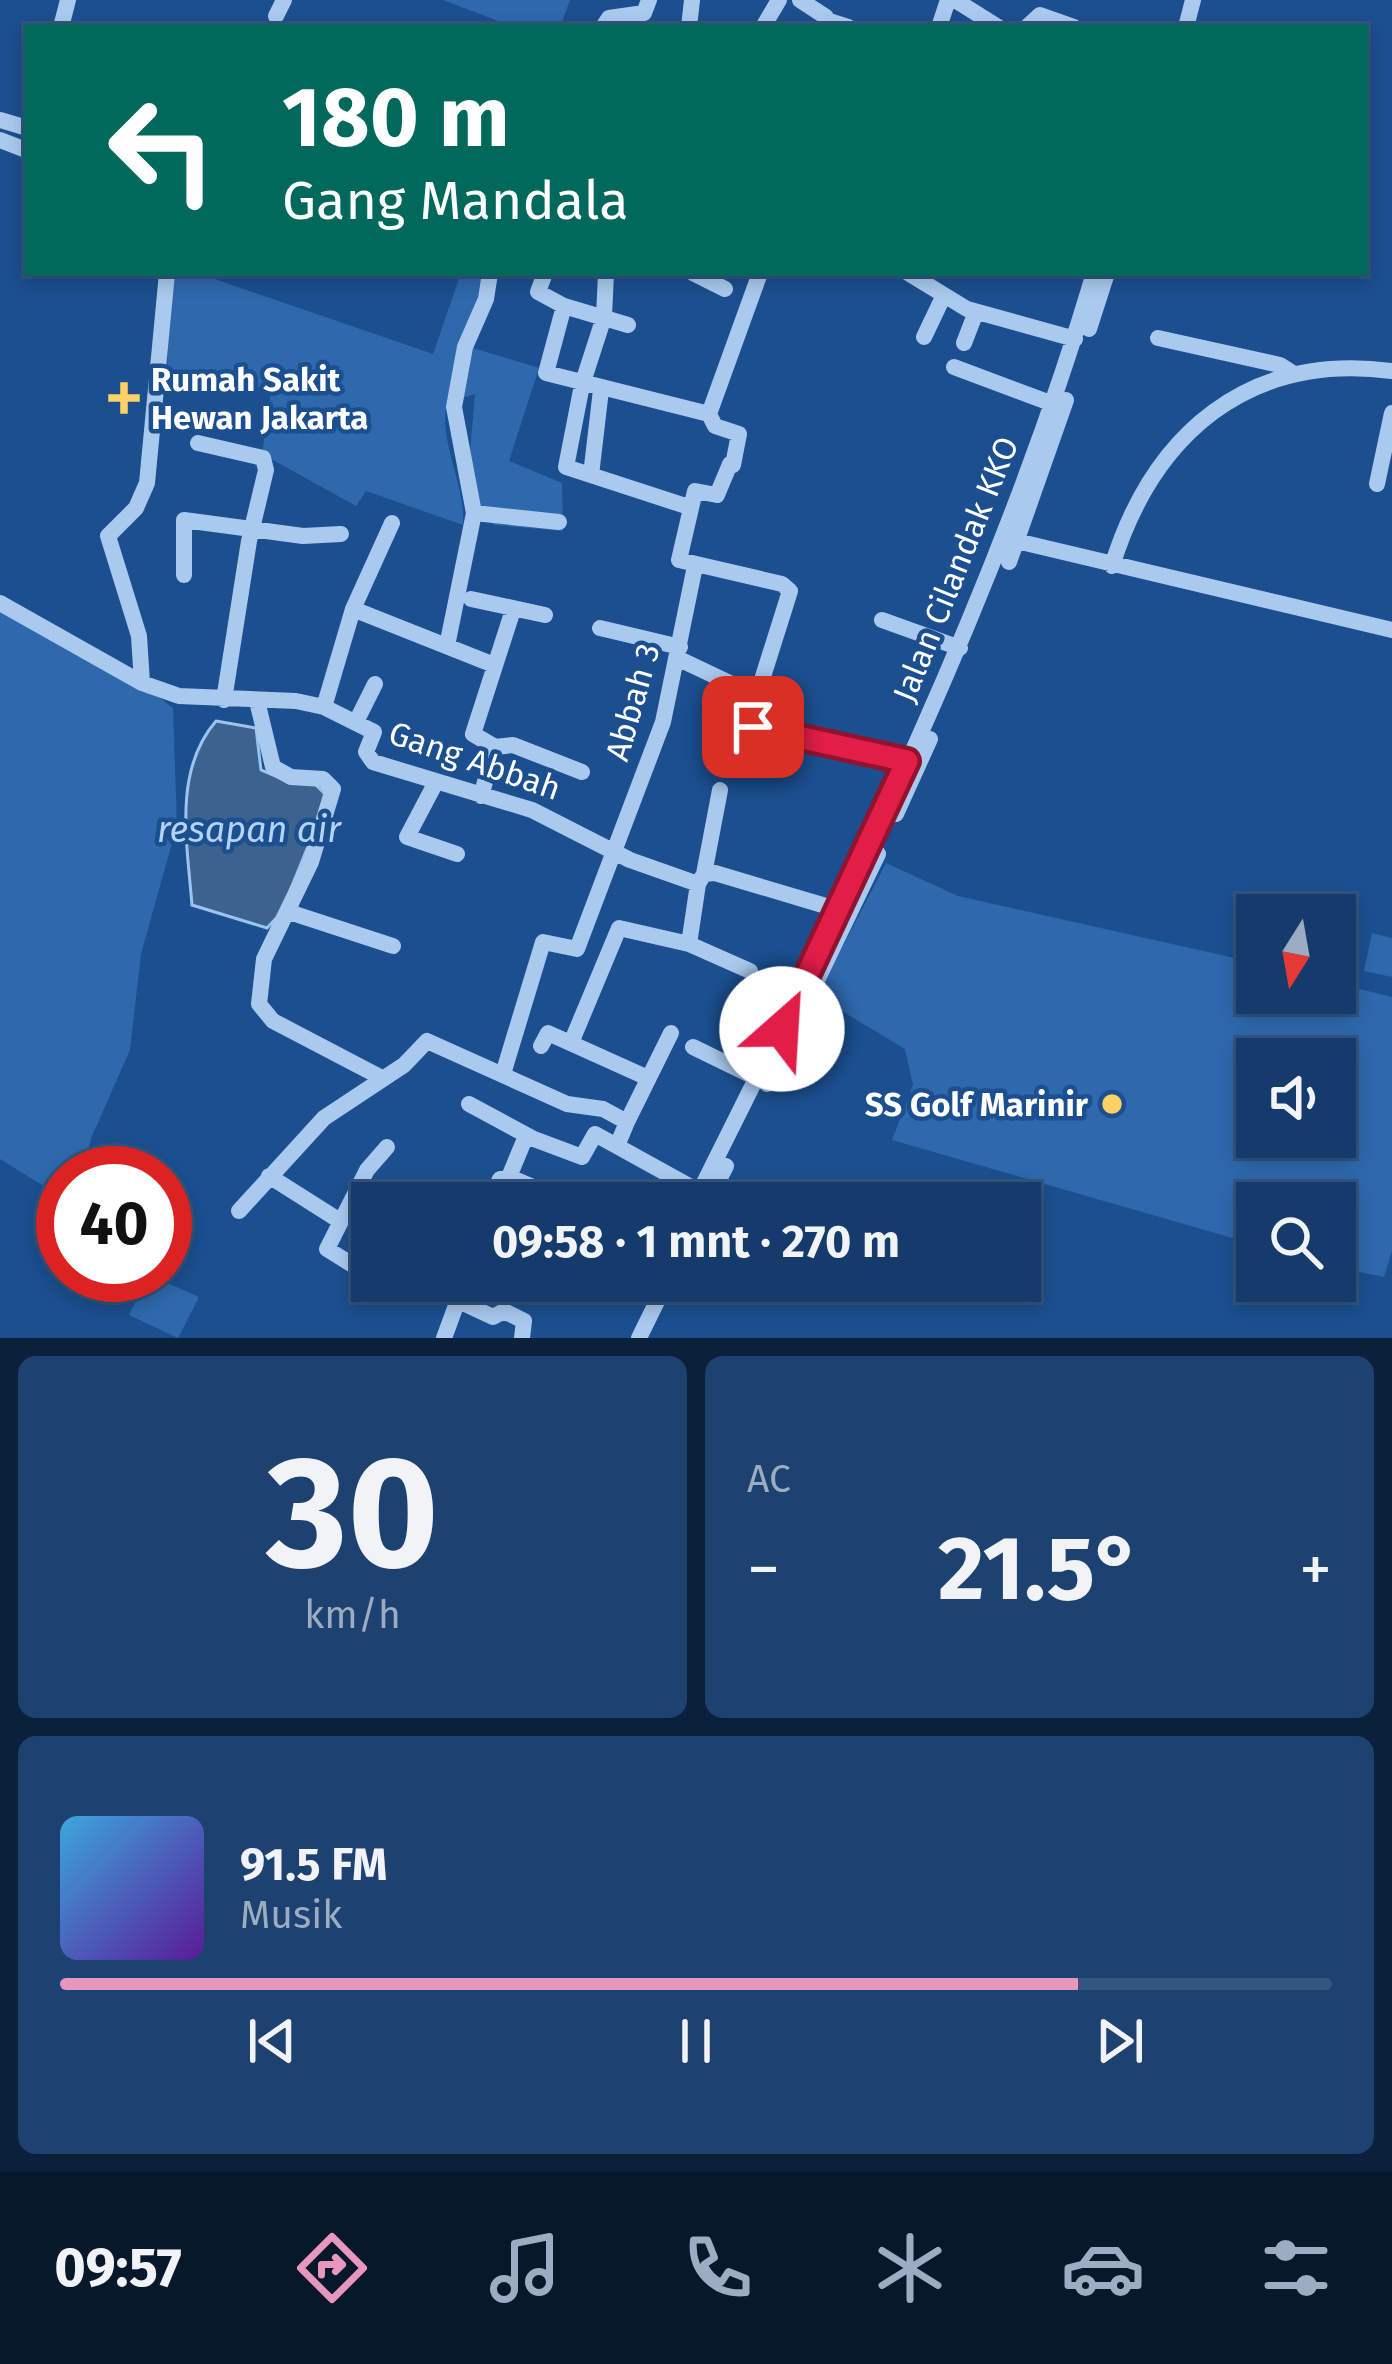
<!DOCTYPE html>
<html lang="id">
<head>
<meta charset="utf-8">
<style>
	:root { --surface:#143b6b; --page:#1d4271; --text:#f1f3f6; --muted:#9dadc1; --line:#33557e; --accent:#e797bd }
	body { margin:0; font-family:"Fira Sans",sans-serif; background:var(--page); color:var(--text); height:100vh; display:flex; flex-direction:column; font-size:45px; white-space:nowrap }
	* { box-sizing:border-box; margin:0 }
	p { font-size:39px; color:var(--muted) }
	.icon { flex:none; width:66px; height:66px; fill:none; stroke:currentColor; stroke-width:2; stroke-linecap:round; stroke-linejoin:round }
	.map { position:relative; height:1338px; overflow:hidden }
	.drawer { display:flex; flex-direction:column; gap:18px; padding:18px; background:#0b203b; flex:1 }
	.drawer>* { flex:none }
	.banner { position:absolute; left:24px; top:24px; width:1344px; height:252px; border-radius:0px; box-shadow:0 6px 18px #0003,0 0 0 3px var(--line); background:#00695c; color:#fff; overflow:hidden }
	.needle { width:78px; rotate:191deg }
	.fabs { position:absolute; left:1236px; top:894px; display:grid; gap:24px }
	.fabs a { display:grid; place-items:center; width:120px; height:120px; border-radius:0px; background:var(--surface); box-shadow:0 6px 18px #0003,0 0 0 3px var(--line); font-size:60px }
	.speed { position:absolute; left:36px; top:1146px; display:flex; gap:24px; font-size:60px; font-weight:700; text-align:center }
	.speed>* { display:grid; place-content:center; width:156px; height:156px; border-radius:50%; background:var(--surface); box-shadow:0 6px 18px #0003,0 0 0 3px var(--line); line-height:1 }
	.speed .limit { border:18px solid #d22; background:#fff; color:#111 }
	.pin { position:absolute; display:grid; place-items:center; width:102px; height:102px; color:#fff; margin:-51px; border-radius:24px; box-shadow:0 6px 18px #0006 }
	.me { position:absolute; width:132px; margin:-66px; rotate:26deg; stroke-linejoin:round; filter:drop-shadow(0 0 9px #0008) }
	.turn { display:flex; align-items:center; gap:42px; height:252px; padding:0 60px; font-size:54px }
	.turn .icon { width:156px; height:156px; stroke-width:2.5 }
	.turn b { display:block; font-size:84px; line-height:102px }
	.big { font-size:90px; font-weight:700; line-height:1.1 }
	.drawer .widget { flex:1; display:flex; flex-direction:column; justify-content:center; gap:18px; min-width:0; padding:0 42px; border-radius:18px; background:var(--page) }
	.drawer .dial { align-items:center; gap:0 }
	.dial b { font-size:156px; line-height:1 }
	.song { display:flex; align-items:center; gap:36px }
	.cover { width:144px; height:144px; border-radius:18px; background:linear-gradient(135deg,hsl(200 70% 55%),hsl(270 70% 35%)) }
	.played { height:12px; border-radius:6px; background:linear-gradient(90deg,var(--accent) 80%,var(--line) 80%) }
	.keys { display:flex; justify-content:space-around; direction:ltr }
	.heat { display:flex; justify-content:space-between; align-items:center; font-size:66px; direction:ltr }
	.drawer .tiles { flex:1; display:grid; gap:18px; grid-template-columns:1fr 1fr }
	.widget:last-child { grid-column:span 2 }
	.trip { position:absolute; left:351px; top:1182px; width:690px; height:120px; border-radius:0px; background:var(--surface); box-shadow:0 6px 18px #0003,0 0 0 3px var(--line); font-weight:700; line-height:120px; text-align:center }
	.tabs { display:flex; height:192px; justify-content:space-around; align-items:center; background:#08182b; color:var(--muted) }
	.tabs .icon { width:84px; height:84px }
	.tabs .on { color:var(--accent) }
	.tabs b { font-size:54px; color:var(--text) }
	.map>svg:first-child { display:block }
	.green { fill:#2e69ad; fill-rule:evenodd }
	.water { fill:#3c6290; stroke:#9cc4f0; stroke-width:3 }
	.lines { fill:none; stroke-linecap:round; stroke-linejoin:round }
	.minor { stroke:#a9c9ee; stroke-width:16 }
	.route-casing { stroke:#92132f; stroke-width:30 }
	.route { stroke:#e11d48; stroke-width:21 }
	.poi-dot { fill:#ffd166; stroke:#1b4f8f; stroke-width:4.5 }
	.labels { text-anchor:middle; stroke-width:9; stroke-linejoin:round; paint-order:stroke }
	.poi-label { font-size:33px; font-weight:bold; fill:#fff; stroke:#1b4f8f; text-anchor:start }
	.street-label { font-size:33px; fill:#fff; stroke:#1b4f8f }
	.water-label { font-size:36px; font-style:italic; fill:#b5d3f5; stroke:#1b4f8f }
</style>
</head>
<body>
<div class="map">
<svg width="1392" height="1338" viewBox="0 0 1392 1338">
	<rect width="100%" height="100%" fill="#1b4f8f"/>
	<path class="green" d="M 443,0 L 570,0 L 560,27 L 514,27 Z
		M 169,273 L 197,273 L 433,354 L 461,273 L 483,273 L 479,305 L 460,344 L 539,368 L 509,461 L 562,483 L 563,531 L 495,525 L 480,517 L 470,453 L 475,394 L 447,403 C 438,442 466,484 463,525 L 366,491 L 356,506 L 262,454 L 271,392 L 242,382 L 222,391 L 167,378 Z
		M 0,610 L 70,644 L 115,677 L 148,689 L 173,708 L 177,825 L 141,954 L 130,1050 L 92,1136 L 82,1173 L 63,1173 L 63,1198 L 0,1159 Z
		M 886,863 L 958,896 L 1257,963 L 1257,993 L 1335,993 L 1335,983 L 1392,997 L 1392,1251 L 1384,1277 L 1335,1267 L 1335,1203 L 1257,1203 L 1257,1245 L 892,1140 L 913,1085 L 905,1049 L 817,996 ZM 1257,1059 L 1335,1059 L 1335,1137 L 1257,1137 Z
		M 1372,933 L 1392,938 L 1392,977 L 1364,971 Z
		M 149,1275 L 199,1297 L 178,1338 L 129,1315 Z"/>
	<path class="water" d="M 216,721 L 256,728 L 261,770 L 292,783 L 315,784 L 328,797 L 281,913 L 267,928 L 192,905 C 187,842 173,771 216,721 Z"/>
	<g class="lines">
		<path class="minor" d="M 800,0 L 826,17
			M 955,0 L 998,27
			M 276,16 L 284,0
			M 829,21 L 848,27
			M 61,27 L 68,0
			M 603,27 L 609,18 L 644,13 L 649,0
			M 689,27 L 692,0
			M 763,27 L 779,0
			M 939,27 L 948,0
			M 1027,27 L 1040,15 L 1074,27
			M 1186,27 L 1193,0
			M 0,120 L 27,128
			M 0,140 L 26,150
			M 545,273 L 538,292 L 564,306 L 628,325
			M 606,273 L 604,317 L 582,385 L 566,467 L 689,507
			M 693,273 L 725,289
			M 908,273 L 967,309 L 1075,339
			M 564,306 L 546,373 L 709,414 L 715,426 L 739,434 L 733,465
			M 1089,329 L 1107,273
			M 924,337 L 944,295
			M 1158,338 L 1280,365 L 1294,374
			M 964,343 L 976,312
			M 954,367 L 1053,404
			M 709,414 L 760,273
			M 198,443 L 263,458 L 266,470 L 249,541 L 224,700
			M 730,464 L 717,495 L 695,491 L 679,560 L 782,584 L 790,591 L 749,721 L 761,730 L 907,762
			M 591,475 L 601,390
			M 1377,484 L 1392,413
			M 474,513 L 559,522
			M 1008,539 L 1392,630
			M 1009,562 L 1066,400
			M 1112,566 C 1153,434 1248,352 1392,371
			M 184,575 L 184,520 L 303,536 L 341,534
			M 471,599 L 545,615
			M 0,603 L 142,683 L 179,696 L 296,701 L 324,707 L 374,732 L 366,752 L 373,762 L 532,810 L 630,860 L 698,884 L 704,874 L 715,873 L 846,912
			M 353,609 L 494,665
			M 882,620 L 960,648
			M 600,628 L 680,647
			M 447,646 L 474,513 L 454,407 L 465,347 L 486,299 L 490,273
			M 677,658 L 757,696
			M 142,683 L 139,636 L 108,536 L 136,508 L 147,483 L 167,273
			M 257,701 L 273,767 L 291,777 L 323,779 L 333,789 L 311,862 L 264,959 L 259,1004 L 273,1021 L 382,1078
			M 324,707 L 353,609 L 392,523
			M 356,722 L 375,684
			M 495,747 L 513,745 L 582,772
			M 436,782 L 407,837 L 457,854
			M 481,796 L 495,747 L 473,734 L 513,610
			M 896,814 L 930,739
			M 704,874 L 720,790
			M 698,884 L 689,944 L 750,971
			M 289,912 L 393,946
			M 571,1043 L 619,928 L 689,944
			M 541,1046 L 548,1033 L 648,1078
			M 693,1047 L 767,1083
			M 503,1074 L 543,942 L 577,949 L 663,722 L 695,566
			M 767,1084 L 878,854
			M 469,1104 L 532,1138
			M 627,1122 L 671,1033
			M 269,1176 L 340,1221
			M 509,1177 L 526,1136 L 582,1157 L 595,1134 L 700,1192
			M 488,1203 L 500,1179 L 509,1177 L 571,1203
			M 694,1203 C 846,899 997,600 1094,273
			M 707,1203 L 726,1166
			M 239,1211 L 324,1118 L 404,1065 L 427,1041 L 567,1104 L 603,1109 L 627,1122 L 617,1146
			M 372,1277 L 327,1249 L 367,1170 L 387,1147
			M 416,1281 L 493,1317 L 504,1311 L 524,1321 L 522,1338
			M 444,1338 L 458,1300
			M 639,1338 L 667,1281"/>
	</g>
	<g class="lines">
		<defs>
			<path id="route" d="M 753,727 L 907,761 L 782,1029"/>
		</defs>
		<use href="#route" class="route-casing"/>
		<use href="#route" class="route"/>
	</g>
	<g class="poi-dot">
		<path d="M118 380h12v12h12v12h-12v12h-12v-12h-12v-12h12z"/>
		<circle cx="1112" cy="1104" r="12"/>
	</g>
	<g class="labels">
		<g class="poi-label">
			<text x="151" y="391">Rumah Sakit<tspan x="151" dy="38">Hewan Jakarta</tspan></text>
			<text x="1088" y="1116" text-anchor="end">SS Golf Marinir</text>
		</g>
		<g class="street-label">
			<text transform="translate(955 569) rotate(-68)" y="12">Jalan Cilandak KKO</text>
			<text transform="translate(632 702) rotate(-74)" y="12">Abbah 3</text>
			<text transform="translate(475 760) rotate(19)" y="12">Gang Abbah</text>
		</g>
		<g class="water-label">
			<text x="249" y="842">resapan air</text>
		</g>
	</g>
</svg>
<div class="fabs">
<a><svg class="needle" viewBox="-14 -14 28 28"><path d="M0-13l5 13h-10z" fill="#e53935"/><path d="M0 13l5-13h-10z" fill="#9dadc1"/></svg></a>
<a><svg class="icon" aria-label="sound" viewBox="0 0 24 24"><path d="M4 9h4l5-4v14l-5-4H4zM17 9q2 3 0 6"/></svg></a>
<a><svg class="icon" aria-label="search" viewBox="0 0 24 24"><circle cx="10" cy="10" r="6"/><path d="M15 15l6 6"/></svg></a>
</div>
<div class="speed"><div class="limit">40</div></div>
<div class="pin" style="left:753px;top:727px;background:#d93025"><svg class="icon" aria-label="arrive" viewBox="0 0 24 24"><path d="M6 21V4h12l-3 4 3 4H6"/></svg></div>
<svg class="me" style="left:782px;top:1029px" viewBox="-20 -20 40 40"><circle r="19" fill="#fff"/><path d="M0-13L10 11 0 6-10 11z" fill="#e11d48"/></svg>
<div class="trip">09:58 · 1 mnt · 270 m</div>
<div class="banner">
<div class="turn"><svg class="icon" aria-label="left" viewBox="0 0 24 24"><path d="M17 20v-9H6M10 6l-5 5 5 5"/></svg><div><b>180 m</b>Gang Mandala</div></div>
</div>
</div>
<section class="drawer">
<div class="tiles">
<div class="widget dial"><b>30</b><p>km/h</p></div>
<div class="widget"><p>AC</p>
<div class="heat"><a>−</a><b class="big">21.5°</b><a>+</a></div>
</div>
<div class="widget">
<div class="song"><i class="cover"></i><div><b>91.5 FM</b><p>Musik</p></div></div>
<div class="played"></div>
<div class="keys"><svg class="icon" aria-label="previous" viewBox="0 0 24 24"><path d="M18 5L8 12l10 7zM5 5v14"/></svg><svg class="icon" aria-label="pause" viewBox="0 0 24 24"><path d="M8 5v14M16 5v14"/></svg><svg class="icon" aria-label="next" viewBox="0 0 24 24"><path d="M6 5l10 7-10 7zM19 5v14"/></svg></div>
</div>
</div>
</section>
<nav class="tabs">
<b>09:57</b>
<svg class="icon on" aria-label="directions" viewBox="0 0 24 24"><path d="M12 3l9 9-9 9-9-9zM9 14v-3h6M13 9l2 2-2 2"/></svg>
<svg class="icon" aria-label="music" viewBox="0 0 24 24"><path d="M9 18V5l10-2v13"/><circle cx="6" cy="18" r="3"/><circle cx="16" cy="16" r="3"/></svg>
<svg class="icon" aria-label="phone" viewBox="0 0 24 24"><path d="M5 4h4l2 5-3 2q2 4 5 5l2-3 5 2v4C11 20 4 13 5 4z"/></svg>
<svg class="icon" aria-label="climate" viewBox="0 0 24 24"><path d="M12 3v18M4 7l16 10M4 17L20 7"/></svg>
<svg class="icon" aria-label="car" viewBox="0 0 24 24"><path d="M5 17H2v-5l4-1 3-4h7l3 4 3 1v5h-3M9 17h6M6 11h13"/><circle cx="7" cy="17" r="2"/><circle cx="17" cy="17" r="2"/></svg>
<svg class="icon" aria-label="filters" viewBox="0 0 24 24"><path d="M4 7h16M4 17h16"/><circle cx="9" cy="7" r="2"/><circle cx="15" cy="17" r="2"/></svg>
</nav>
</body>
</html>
